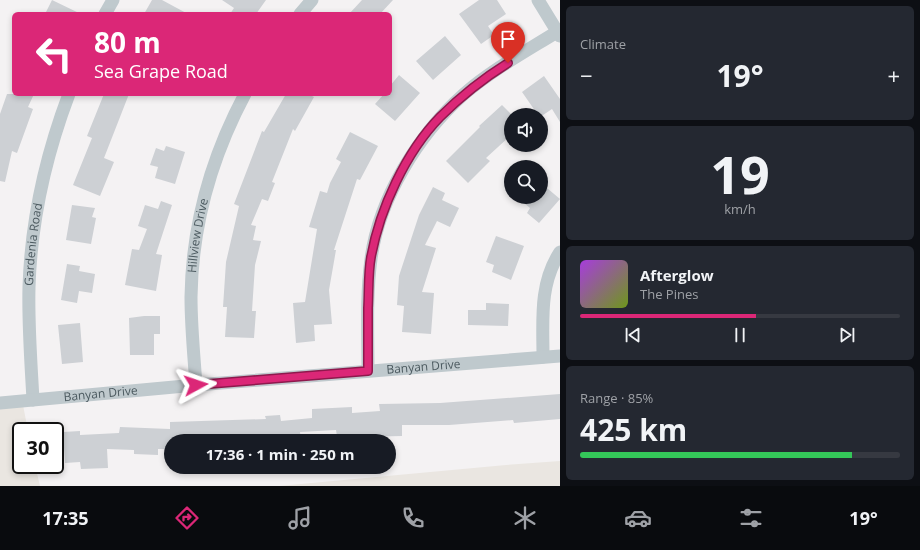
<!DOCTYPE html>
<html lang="en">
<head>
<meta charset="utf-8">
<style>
	:root { --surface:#171b24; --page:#242831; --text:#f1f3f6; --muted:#9ea1a6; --line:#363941; --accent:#db2777 }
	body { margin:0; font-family:"Open Sans",sans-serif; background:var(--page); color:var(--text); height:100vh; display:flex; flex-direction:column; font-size:15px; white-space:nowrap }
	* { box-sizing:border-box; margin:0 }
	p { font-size:13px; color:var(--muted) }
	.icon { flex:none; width:22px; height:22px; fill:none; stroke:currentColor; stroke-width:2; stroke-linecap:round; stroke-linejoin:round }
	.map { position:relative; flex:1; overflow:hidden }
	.panel { display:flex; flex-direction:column; gap:6px; padding:6px; background:#0d0f14; width:360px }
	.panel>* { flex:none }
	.hud { position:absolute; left:12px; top:12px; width:380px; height:84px; border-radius:6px; box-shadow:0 2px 6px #0003; background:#db2777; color:#fff; overflow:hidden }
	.buttons { position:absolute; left:504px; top:108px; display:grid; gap:8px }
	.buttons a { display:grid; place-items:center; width:44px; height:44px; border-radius:50%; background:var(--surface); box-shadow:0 2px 6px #0003; font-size:20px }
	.speed { position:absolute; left:12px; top:422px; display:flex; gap:8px; font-size:20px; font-weight:700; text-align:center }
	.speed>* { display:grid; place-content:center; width:52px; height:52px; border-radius:50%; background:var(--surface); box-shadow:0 2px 6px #0003; line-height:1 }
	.speed .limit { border:2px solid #111; border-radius:6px; background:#fff; color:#111 }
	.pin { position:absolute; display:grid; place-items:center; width:34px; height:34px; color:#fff; margin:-41px -17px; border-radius:50% 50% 50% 0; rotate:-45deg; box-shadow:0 0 4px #0007 }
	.pin .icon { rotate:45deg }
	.me { position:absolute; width:44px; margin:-22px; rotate:85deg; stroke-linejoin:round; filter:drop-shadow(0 0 3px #0008) }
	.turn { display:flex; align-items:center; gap:14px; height:84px; padding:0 16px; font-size:18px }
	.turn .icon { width:52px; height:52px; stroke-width:2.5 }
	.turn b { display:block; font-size:28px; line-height:34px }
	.big { font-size:30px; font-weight:700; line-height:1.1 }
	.panel .widget { flex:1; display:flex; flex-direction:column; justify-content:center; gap:6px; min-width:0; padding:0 14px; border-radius:6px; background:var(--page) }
	.panel .dial { align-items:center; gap:0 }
	.dial b { font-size:52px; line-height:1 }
	.song { display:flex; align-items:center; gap:12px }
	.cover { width:48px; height:48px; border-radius:6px; background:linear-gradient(135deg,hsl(280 70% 55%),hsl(80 70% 35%)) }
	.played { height:4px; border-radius:2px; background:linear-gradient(90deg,var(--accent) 55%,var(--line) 55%) }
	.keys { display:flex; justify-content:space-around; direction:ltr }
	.heat { display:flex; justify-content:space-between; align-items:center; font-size:22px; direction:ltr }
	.charge { height:6px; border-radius:3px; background:linear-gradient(90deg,#34c759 85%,var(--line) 0) }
	.trip { position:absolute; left:164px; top:434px; width:232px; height:40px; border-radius:20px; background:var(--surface); box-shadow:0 2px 6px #0003; font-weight:700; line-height:40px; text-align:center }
	.tab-bar { display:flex; height:64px; justify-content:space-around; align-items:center; background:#090b0e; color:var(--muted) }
	.tab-bar .icon { width:28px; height:28px }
	.tab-bar .selected { color:var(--accent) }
	.tab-bar b { font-size:18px; color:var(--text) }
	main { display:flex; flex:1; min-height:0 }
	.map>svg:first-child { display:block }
	.commercial { fill:#eae6e1 }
	.building { fill:#cdd0d4 }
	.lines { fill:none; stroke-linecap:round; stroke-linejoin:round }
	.street { stroke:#bfc9cd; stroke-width:13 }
	.route-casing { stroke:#8e194d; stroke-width:10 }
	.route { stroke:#db2777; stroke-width:7 }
	.labels { text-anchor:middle; stroke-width:3; stroke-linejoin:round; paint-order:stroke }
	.street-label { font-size:12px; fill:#4b595f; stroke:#fff }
</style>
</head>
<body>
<main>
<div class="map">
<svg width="560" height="486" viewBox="0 0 560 486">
	<rect width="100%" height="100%" fill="#f4f2f3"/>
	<path class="commercial" d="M 23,405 L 28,431 L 21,431 L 21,465 L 35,465 L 40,486 L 0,486 L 0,406 Z
		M 560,461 L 560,486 L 279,486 L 506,465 Z"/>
	<path class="building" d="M 52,0 L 81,14 L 45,14 Z
		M 152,0 L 162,0 L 188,14 L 144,14 Z
		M 222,0 L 266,0 L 256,14 L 230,14 L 234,8 Z
		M 362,0 L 393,0 L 380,14 L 349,14 Z
		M 479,0 L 497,0 L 506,14 L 488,26 L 494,35 L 481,44 L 459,14 Z
		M 445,36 L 461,55 L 433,80 L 416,61 Z
		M 399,75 L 420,93 L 395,121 L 375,104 L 384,94 L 390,94 L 390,86 Z
		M 544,76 L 560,99 L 560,122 L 552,109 L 543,115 L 538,115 L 522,92 Z
		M 7,94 L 34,94 L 28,107 L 33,109 L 17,153 L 12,151 L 5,182 L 0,181 L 0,114 Z
		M 104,94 L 129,94 L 104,158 L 114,162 L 100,196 L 73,185 L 92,138 L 87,136 Z
		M 286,94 L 308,94 L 314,97 L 295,131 L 293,129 L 272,182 L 275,183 L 268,201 L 262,199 L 251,225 L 256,226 L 253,240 L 261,241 L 255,265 L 252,311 L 256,311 L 254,338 L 225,337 L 227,307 L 223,307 L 226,262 L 239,206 L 234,204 L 262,131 L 264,132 Z
		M 502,105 L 511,114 L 511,135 L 486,158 L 490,161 L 468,183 L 446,161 L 480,127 L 479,126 Z
		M 350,132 L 378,146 L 360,180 L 357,179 L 334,250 L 336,250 L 329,290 L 332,324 L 314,325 L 315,341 L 296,343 L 293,303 L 305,302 L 317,229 L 309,227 L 320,191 L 327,193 L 330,183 L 341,162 L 336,159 Z
		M 166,146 L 185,152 L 175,184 L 155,178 L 158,167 L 150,165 L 156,148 L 164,151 Z
		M 541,183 L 560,199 L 539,223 L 527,213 L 530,208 L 517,197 L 541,197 Z
		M 433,187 L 445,193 L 442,200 L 459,208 L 450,227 L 437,221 L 425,245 L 436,248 L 422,292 L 434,293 L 431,334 L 402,332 L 404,306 L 397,305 L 399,276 L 419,215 Z
		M 161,201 L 172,205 L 156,254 L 162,255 L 156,291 L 125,285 L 132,249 L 139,250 L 147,229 L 138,226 L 145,205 L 158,209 Z
		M 72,205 L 95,208 L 92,217 L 96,218 L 91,244 L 66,240 Z
		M 496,236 L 524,246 L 511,280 L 492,272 L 494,265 L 486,262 Z
		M 67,264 L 80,266 L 79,271 L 95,274 L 92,293 L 79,291 L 77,303 L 61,300 Z
		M 486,303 L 509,304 L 508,326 L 468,325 L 468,310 L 486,310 Z
		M 144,316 L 160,316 L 160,334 L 154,334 L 154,355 L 130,355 L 129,318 Z
		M 80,323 L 83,362 L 62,364 L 58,325 Z
		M 560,394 L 560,419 L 514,423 L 513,420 L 449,425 L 402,425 L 402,436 L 362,437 L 362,435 L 337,436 L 336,430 L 300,432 L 301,441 L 171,441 L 171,449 L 158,449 L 158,455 L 134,454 L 134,450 L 107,449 L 108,468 L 81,469 L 80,462 L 65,463 L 63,432 L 80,431 L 80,435 L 119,433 L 120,427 L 170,429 L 170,422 L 266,419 L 265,416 L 280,415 L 281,421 L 312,418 L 312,409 L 352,407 L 352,413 L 380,411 L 379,404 L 440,403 Z"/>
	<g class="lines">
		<g class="street">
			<path d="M 538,0 L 560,36"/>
			<path d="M 105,14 L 113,0"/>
			<path d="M 300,14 L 312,0"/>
			<path d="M 543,357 C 543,320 539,284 560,252"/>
			<path d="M 368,371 C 368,334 366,296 371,259 C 379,198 418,135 464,94 C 493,69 528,50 560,30"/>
			<path id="s1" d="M 196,385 C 194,356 191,327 191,297 C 192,226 212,156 245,94"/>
			<path id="s2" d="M 33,400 C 31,362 28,325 29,287 C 31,222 46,155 69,94"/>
			<path id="s3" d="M 0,403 L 196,385 L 560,356"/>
		</g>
	</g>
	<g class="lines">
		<defs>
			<path id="route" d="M 196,385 L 368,371 C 368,350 368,329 368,308 C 369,291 368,273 371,257 C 380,208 406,152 440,117 C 461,96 484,78 508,63"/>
		</defs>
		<use href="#route" class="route-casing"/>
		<use href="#route" class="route"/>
	</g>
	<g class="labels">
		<g class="street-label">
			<text dy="4" stroke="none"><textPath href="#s1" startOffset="150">Hillview Drive</textPath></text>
			<text dy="4" stroke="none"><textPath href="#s2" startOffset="156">Gardenia Road</textPath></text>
			<text dy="4" stroke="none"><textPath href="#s3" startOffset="425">Banyan Drive</textPath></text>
			<text dy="4" stroke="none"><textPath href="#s3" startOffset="101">Banyan Drive</textPath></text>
		</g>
	</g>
</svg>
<div class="buttons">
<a><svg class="icon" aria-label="sound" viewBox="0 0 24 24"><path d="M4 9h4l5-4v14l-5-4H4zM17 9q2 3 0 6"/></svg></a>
<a><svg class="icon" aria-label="search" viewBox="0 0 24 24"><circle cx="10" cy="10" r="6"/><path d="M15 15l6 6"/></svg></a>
</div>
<div class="speed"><div class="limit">30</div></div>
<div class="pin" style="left:508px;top:63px;background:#d93025"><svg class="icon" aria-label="arrive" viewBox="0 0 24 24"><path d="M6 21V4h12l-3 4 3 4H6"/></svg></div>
<svg class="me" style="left:196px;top:385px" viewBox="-20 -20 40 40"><path d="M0-17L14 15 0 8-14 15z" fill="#db2777" stroke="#fff" stroke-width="4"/></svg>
<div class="trip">17:36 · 1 min · 250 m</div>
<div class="hud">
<div class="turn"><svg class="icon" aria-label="left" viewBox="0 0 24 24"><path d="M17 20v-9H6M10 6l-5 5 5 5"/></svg><div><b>80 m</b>Sea Grape Road</div></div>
</div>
</div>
<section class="panel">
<div class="widget"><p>Climate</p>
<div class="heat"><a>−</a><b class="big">19°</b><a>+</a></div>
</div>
<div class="widget dial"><b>19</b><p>km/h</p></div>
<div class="widget">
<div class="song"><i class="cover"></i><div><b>Afterglow</b><p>The Pines</p></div></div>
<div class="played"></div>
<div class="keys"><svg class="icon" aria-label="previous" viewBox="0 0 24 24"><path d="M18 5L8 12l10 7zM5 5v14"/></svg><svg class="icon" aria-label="pause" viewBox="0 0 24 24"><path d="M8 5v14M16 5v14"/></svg><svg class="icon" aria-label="next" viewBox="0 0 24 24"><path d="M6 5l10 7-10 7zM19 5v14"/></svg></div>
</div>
<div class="widget"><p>Range · 85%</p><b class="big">425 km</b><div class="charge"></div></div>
</section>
</main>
<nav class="tab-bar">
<b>17:35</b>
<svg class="icon selected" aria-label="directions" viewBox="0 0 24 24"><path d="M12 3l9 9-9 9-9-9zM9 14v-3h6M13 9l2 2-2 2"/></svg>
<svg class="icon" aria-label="music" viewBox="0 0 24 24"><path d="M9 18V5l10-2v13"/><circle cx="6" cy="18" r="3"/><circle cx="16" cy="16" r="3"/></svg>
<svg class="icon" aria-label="phone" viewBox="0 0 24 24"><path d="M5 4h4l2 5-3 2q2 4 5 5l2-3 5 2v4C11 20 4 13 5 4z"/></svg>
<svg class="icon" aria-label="climate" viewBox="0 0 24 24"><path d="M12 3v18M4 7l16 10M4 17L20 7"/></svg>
<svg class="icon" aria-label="car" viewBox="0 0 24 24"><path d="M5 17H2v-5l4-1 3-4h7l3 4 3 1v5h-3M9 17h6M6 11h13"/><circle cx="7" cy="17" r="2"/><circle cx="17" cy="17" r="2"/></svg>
<svg class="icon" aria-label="filters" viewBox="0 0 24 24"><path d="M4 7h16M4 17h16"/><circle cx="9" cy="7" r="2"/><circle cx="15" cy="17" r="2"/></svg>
<b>19°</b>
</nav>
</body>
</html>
